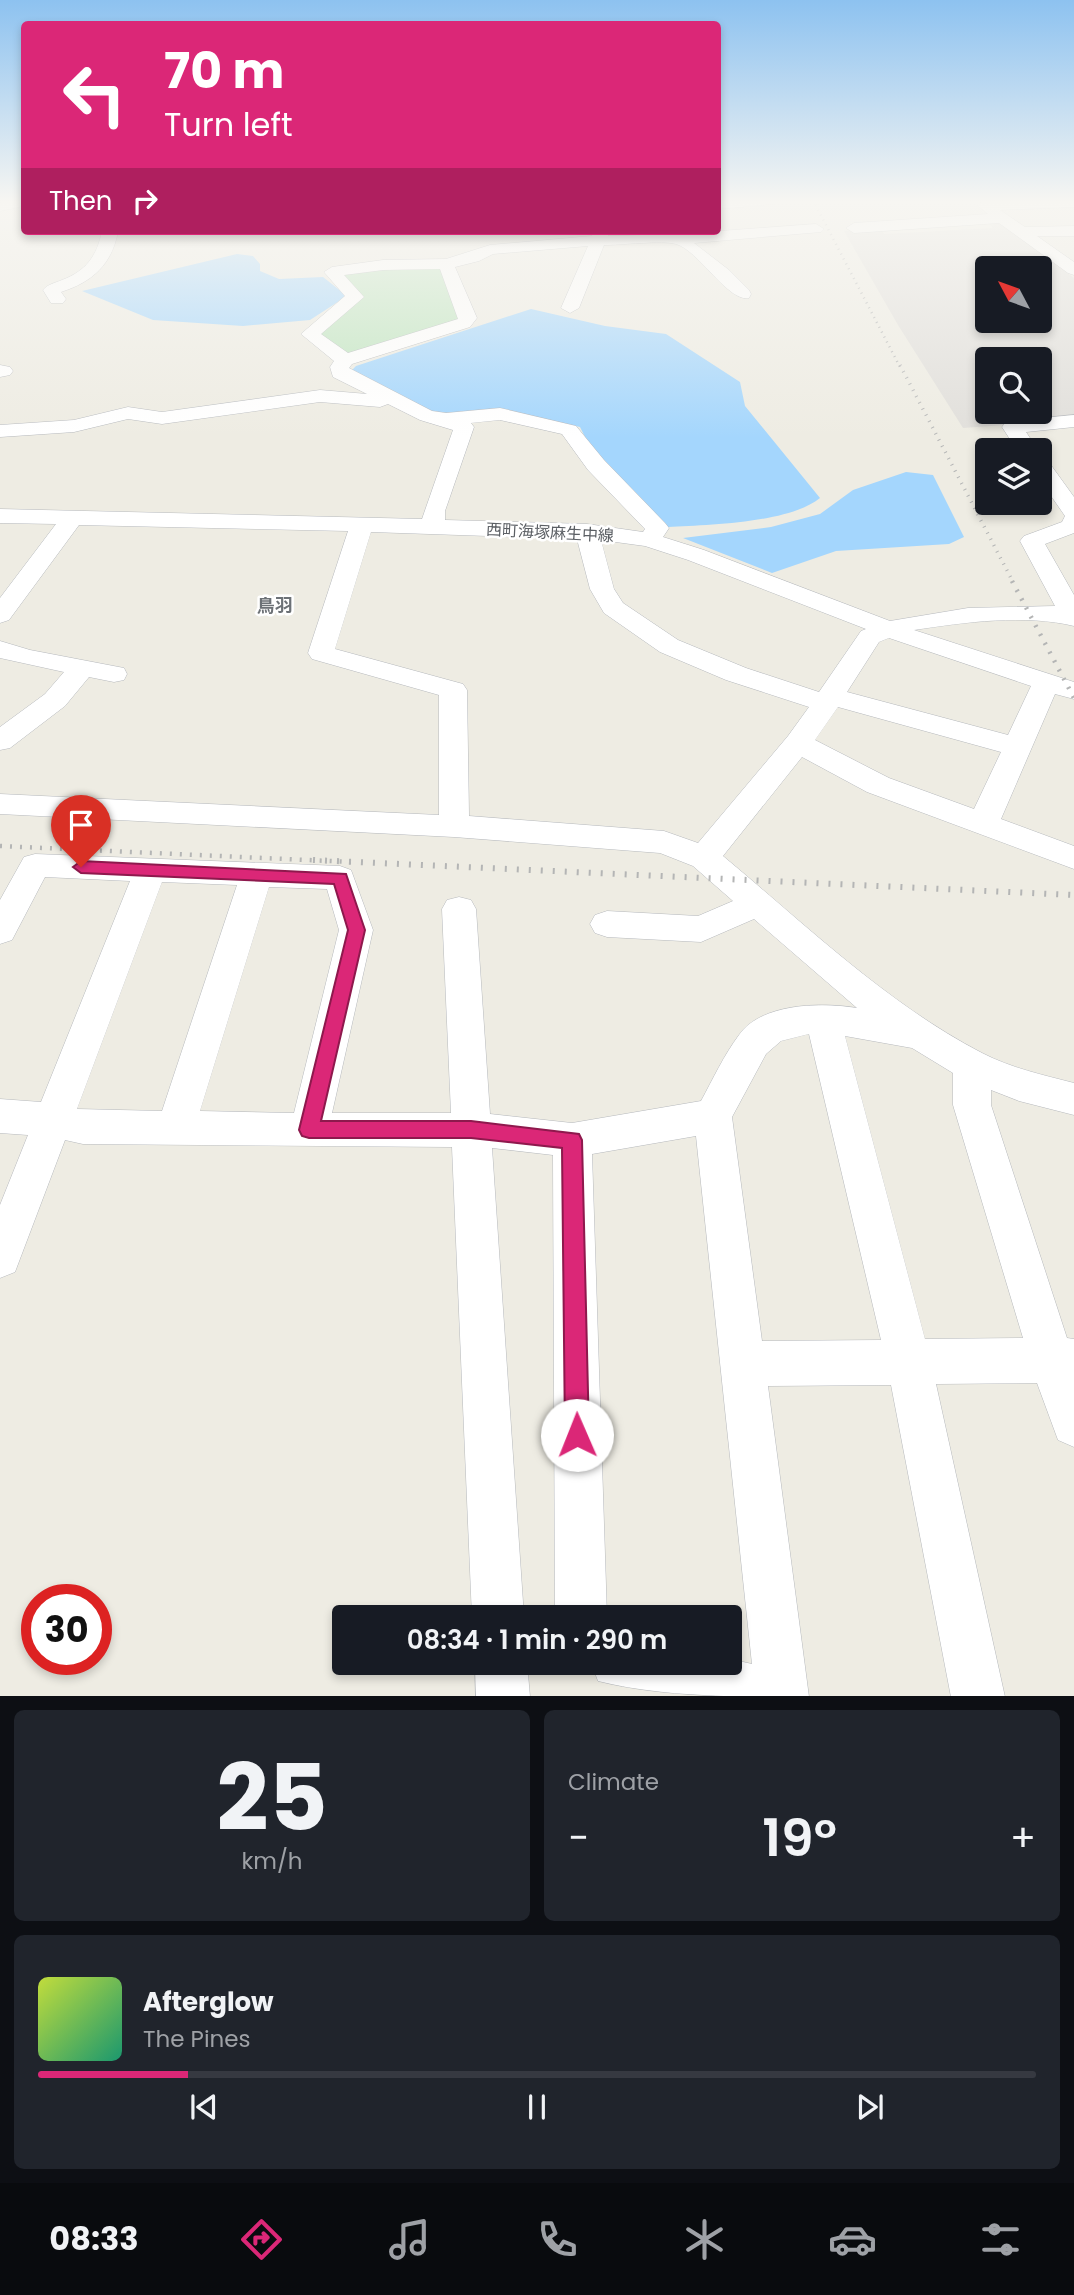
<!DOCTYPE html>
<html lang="en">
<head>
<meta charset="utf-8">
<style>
	:root { --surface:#171b24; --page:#20242c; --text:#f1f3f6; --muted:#9ea1a6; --line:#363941; --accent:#db2777 }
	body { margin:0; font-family:Poppins,"Noto Sans JP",sans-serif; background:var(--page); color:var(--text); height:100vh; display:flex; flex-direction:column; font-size:26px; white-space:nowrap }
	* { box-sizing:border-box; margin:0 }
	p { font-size:23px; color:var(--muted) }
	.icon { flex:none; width:38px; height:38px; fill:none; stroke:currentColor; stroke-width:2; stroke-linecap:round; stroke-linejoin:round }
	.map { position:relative; height:1696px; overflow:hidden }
	.panel { display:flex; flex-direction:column; gap:14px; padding:14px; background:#0d0f14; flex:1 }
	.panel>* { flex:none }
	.guide { position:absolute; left:21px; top:21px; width:700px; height:214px; border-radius:7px; box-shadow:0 4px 10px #0003; background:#db2777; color:#fff; overflow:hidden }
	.needle { width:46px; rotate:311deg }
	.fabs { position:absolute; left:975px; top:256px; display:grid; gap:14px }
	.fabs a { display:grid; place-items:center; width:77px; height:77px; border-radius:7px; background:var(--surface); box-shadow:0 4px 10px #0003; font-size:35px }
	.speed { position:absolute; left:21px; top:1584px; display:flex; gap:14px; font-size:35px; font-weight:700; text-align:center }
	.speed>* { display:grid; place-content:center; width:91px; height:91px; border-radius:50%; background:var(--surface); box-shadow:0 4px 10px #0003; line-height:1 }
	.speed .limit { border:10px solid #d22; background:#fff; color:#111 }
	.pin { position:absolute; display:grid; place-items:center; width:60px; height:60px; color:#fff; margin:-72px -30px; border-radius:50% 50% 50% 0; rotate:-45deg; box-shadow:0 0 7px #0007 }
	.pin .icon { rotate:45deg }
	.me { position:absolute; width:77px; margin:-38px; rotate:359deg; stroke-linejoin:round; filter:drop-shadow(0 0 5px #0008) }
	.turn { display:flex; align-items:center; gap:24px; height:147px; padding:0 28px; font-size:32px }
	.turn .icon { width:91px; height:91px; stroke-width:2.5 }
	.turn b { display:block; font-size:49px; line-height:60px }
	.then { display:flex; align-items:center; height:66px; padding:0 28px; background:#0003; gap:14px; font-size:26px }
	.big { font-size:52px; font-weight:600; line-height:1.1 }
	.panel .widget { flex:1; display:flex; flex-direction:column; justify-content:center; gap:10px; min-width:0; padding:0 24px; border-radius:10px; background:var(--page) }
	.panel .dial { align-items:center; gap:0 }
	.dial b { font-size:91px; line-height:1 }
	.song { display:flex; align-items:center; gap:21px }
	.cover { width:84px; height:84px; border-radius:10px; background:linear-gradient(135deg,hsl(70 70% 55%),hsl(160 70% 35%)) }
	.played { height:7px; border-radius:4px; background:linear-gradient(90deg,var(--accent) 15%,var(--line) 15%) }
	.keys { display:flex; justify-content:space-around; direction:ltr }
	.heat { display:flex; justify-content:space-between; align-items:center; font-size:38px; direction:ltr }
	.panel .tiles { flex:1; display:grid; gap:14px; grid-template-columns:1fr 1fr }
	.widget:last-child { grid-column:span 2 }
	.trip { position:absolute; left:332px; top:1605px; width:410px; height:70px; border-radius:7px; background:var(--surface); box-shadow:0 4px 10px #0003; font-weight:600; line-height:70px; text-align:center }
	.dock { display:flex; height:112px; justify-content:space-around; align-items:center; background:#090b0e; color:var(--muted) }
	.dock .icon { width:49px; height:49px }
	.dock .current { color:var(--accent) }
	.dock b { font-size:32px; color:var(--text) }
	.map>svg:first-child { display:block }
	.industrial { fill:#e1dfdb; fill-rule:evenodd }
	.green { fill:#c0e5c0 }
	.water { fill:#a4d6fd }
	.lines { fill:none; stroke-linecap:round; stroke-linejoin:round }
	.minor-casing { stroke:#b6b9bd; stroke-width:1 }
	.minor { fill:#fff; fill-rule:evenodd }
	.rail-far3 { stroke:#b4b5b5; stroke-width:2.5; stroke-dasharray:1 4.5; stroke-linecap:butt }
	.rail-far2 { stroke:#b4b5b5; stroke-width:3.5; stroke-dasharray:1 6; stroke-linecap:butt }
	.rail-far1 { stroke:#b4b5b5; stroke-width:4.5; stroke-dasharray:2 8; stroke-linecap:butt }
	.rail { stroke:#b4b5b5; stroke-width:6; stroke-dasharray:2 10; stroke-linecap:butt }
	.route { fill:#db2777; stroke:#8e194d; stroke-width:2 }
	.labels { text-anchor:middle; stroke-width:5; stroke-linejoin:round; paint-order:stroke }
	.far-street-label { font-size:16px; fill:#5b5f64; stroke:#fff }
	.far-neighbourhood-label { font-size:18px; font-weight:bold; fill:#6c7176; stroke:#fff }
</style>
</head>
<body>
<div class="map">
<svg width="1074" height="1697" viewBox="0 0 1074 1697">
	<rect width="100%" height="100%" fill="#eeece3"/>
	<path class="industrial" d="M 999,220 L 1074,278 L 1074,420 L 963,428 L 898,325 L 844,231 L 880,228 L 884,234 L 993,228 L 987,221 ZM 987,268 L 1040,268 L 1040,320 L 987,320 ZM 987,359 L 1040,359 L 1040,411 L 987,411 Z"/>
	<path class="green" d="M 443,267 L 461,320 L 347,357 L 323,341 L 318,330 L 353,304 L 340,273 L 367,268 Z"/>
	<path class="water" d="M 237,254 L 253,256 L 260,264 L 260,271 L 279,279 L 323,277 L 347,296 L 310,320 L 243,326 L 153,320 L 82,291 Z
		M 531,309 L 605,326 L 666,334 L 740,382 L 745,406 L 820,498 C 789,523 709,525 668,527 L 589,445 L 580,427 L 537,417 L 427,412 L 349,373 L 356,366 Z
		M 906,472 L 933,475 L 964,537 L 949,544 L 836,551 L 772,573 L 683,538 L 771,527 L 820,514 L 853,490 Z"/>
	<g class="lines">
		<defs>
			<path id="minor" d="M 12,200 L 24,200 L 24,206 L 0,211 L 0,203 Z
				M 781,200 L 774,204 L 718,209 L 718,201 Z
				M 1074,200 L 1074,207 L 1000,210 L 1025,227 L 1074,226 L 1074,236 L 1037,236 L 1074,262 L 1074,275 L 1068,273 L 999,223 L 854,233 L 846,228 L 854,223 L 988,214 L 977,205 L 984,201 Z
				M 816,224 L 824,229 L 821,232 L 694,243 L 729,270 L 749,290 L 751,294 L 749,298 C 729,303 698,250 676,244 C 663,240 620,245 604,245 L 579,308 L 570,313 L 561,308 L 588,246 L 493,254 L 479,261 L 455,267 L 477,318 L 470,327 L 352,364 L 349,368 L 432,411 L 446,413 L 500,408 L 576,426 L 604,460 L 665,523 L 669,528 L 663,537 L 704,550 L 890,621 L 968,608 L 1055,606 L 1020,541 L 1024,536 L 1062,522 L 1065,516 L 1040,480 L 1040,460 L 1048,461 L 1074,497 L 1074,533 L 1045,544 L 1074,595 L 1074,626 C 1026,614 965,622 914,630 L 1074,682 L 1074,699 L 1055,694 L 1001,819 L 1074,846 L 1074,869 L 867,792 L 802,757 L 723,856 C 806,925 886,1003 982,1053 C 1011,1068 1043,1075 1074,1083 L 1074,1115 L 1019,1101 L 991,1090 L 991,1105 L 1067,1338 L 1074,1339 L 1074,1447 L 1058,1440 L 1037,1383 L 936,1384 L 1005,1697 L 951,1697 L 891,1385 L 768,1386 L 809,1697 C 741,1697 661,1697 598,1681 L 591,1662 L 730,1662 L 730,1659 L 752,1664 L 696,1136 L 592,1154 L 607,1617 L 555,1617 L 553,1155 L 492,1148 L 524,1617 L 472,1617 L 452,1147 L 83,1144 L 65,1140 L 15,1272 L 0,1278 L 0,1205 L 28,1135 L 0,1133 L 0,1099 L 41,1102 L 130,881 L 45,877 L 12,940 L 0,944 L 0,900 L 24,857 L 35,854 L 340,866 L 351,870 L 373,930 L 332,1113 L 451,1113 L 442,909 L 447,900 L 459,897 L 471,900 L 476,909 L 490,1114 L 572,1123 L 701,1101 C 713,1079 724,1055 739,1035 C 761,1003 822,1002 857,1008 L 754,919 L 701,942 L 607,937 L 595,933 L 590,924 L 595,915 L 607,911 L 698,916 L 733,901 L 693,866 L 660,853 L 454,837 L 0,814 L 0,794 L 439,815 L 439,695 L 312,659 L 308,653 L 348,531 L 79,525 L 9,620 L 0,623 L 0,598 L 56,524 L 0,523 L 0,509 L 422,519 L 453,430 L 420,420 L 388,404 L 380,407 L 320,402 L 162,424 L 128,419 L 74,432 L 0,437 L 0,425 L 74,420 L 128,407 L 162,412 L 320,390 L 367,394 L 333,377 L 330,367 L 334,361 L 301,334 L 345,296 L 324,272 L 332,267 L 383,260 L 446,259 L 490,245 L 592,236 L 594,231 L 610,231 L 608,236 L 680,234 ZM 440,269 L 458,319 L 348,353 L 321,334 L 364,297 L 344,275 L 383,270 ZM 500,420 L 562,434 L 588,470 L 645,529 L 643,532 L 587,524 L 445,520 L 445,511 L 474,427 L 471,423 ZM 371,532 L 577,539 L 590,589 L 604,613 L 660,652 L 726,680 L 809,707 L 788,736 L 698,843 L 664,831 L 469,816 L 467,690 L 463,684 L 335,649 ZM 601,540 L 645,546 L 688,560 L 866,629 L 861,631 L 819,692 L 746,668 L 678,640 L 623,603 L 614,589 ZM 889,638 L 1031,686 L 1008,735 L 847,692 L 879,642 ZM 838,707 L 1001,752 L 974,809 L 889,778 L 815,740 ZM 162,882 L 237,885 L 162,1111 L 77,1109 ZM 269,887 L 327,889 L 339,930 L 294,1113 L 200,1111 ZM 809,1034 L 881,1340 L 762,1341 L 732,1117 L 766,1054 L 781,1041 ZM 845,1036 L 912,1048 L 953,1073 L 953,1105 L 1023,1338 L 925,1339 Z
				M 102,231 L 118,231 C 112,265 92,282 61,292 L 66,299 L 63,303 L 51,303 L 43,290 C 48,284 55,283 62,280 C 86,271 97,256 102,231 Z
				M 0,365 L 10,367 L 13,371 L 10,375 L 0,377 Z
				M 1074,415 L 1074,427 L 1026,432 L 1038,450 L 1017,450 L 1002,427 L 1005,423 L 1012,421 Z
				M 0,641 L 30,650 L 124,668 L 127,674 L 124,680 L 114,682 L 89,677 L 65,706 L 10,748 L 0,750 L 0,727 L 45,694 L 64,672 L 0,658 Z
				M 475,1662 L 527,1662 L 530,1697 L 476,1697 Z"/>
		</defs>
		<use href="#minor" class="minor-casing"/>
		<use href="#minor" class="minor"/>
		<path class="rail-far3" d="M 813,200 L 900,367"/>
		<path class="rail-far2" d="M 900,365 L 1013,582"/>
		<path class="rail-far1" d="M 1012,581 L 1074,698
			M 0,846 L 351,862"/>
		<path class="rail" d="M 313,860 L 1074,895"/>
	</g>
	<linearGradient id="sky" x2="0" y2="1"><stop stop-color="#8dc2f0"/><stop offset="0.46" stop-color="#f7f6f2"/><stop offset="1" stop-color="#f7f6f2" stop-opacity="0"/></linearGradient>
	<rect width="1074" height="438" fill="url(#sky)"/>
	<path class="route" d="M 81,861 L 346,874 L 365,930 L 321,1121 L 471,1121 L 579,1134 L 582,1140 L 589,1435 L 586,1443 L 577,1447 L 569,1443 L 565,1435 L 562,1148 L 471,1138 L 309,1138 L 302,1136 L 299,1130 L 348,930 L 334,884 L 81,873 L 73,867 Z"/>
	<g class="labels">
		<g class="far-street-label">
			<text transform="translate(550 532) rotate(3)" y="6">西町海塚麻生中線</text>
		</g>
		<g class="far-neighbourhood-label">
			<text x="275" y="612">鳥羽</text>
		</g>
	</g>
</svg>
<div class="fabs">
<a><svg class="needle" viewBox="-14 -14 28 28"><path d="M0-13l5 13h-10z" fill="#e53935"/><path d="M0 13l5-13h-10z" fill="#9ea1a6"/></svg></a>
<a><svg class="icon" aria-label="search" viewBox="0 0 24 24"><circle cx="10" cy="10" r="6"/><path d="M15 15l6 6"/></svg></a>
<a><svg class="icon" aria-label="layers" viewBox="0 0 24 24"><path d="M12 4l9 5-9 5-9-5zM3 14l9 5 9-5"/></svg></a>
</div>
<div class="speed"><div class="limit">30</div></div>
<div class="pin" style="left:81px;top:867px;background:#d93025"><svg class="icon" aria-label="arrive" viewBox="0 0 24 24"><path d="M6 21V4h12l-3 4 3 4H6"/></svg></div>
<svg class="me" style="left:577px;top:1435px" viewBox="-20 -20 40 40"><circle r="19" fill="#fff"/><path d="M0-13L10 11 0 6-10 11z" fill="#db2777"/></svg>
<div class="trip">08:34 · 1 min · 290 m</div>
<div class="guide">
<div class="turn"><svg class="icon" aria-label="left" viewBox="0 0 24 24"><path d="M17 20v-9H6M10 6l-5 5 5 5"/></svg><div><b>70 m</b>Turn left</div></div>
<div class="then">Then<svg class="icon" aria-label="right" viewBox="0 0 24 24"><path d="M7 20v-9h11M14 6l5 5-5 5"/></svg></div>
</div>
</div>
<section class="panel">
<div class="tiles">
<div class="widget dial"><b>25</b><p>km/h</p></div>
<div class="widget"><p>Climate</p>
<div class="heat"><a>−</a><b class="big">19°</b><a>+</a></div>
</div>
<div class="widget">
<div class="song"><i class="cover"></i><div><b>Afterglow</b><p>The Pines</p></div></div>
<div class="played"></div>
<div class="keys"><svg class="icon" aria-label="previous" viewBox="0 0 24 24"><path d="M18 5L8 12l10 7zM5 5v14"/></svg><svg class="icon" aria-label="pause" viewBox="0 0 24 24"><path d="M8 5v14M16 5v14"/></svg><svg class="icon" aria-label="next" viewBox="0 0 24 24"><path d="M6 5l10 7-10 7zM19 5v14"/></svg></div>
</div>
</div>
</section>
<nav class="dock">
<b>08:33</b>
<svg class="icon current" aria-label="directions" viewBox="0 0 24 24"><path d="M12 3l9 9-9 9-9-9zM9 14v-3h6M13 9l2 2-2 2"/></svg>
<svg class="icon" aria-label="music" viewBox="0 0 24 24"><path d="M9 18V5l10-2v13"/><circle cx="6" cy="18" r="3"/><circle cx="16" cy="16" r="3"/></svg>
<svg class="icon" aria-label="phone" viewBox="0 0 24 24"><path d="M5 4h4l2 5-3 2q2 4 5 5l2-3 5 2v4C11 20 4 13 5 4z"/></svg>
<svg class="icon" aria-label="climate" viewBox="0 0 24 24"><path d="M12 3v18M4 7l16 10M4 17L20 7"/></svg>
<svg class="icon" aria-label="car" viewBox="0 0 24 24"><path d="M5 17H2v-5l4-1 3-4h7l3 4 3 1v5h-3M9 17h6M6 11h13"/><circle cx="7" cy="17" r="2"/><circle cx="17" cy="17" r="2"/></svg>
<svg class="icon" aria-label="filters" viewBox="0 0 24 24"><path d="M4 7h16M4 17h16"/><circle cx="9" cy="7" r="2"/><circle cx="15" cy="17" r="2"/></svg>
</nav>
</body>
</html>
